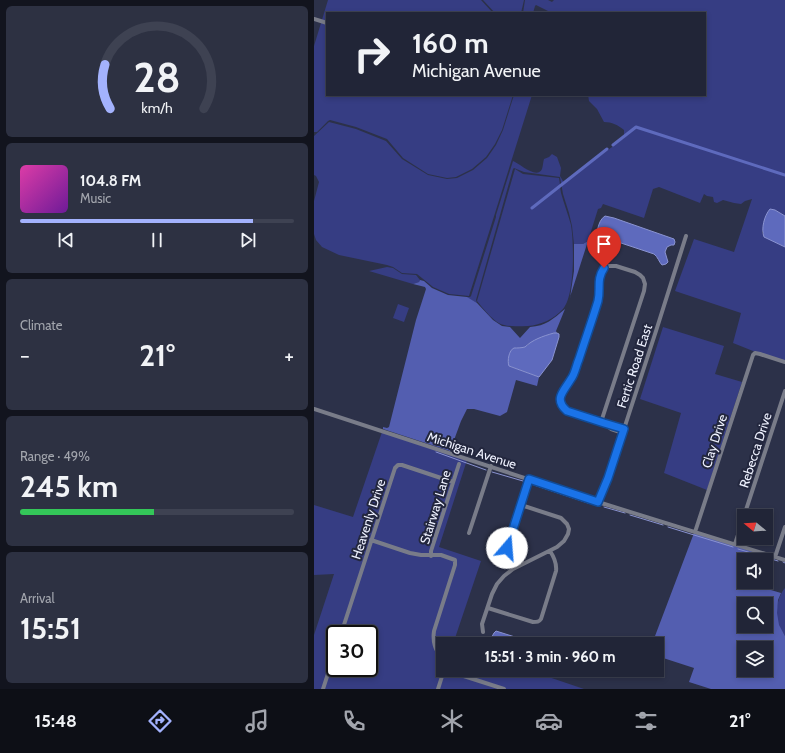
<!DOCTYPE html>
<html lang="en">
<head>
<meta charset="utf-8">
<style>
	:root { --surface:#212537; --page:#2d3142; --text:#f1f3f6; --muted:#a2a5ad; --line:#3e4252; --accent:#a3b2fd }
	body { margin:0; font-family:Cabin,sans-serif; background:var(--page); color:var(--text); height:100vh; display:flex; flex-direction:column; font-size:15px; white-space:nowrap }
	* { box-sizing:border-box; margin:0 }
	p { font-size:13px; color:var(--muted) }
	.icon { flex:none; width:22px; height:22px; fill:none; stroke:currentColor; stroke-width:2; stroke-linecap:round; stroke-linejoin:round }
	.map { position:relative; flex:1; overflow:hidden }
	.details { display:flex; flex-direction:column; gap:6px; padding:6px; background:#12141e; width:314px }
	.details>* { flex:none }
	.banner { position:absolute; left:12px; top:12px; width:380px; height:84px; border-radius:0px; box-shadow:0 2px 6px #0003,0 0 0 1px var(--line); background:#212537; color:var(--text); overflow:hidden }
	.needle { width:26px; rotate:288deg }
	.tools { position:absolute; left:423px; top:509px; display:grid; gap:8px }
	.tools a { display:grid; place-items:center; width:36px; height:36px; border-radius:0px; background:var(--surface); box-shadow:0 2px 6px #0003,0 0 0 1px var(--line); font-size:20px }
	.speed { position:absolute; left:12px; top:625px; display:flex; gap:8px; font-size:20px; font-weight:700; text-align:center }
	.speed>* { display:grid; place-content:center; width:52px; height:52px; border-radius:50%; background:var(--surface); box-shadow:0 2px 6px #0003,0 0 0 1px var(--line); line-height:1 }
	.speed .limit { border:2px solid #111; border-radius:6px; background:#fff; color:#111 }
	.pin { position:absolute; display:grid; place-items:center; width:34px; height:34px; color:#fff; margin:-41px -17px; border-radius:50% 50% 50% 0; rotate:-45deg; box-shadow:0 0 4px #0007 }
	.pin .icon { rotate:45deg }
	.me { position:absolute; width:44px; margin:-22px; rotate:18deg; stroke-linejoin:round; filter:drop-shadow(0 0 3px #0008) }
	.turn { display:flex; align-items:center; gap:14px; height:84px; padding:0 20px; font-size:18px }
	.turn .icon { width:52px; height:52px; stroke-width:2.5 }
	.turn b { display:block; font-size:28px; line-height:34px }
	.big { font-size:30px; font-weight:700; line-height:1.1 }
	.details .tile { flex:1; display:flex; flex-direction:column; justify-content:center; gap:6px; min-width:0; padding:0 14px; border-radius:6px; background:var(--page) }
	.details .dial { align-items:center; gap:0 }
	.dial svg { height:104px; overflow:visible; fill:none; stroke:var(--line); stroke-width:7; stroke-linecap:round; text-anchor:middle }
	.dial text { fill:var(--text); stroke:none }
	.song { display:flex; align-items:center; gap:12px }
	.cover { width:48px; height:48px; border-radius:6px; background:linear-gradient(135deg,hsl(320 70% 55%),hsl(280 70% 35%)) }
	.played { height:4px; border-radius:2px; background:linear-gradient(90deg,var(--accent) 85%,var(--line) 85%) }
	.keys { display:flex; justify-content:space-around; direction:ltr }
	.heat { display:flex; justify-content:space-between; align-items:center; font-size:22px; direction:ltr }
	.charge { height:6px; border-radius:3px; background:linear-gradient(90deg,#34c759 49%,var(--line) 0) }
	.trip { position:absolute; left:122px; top:637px; width:228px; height:40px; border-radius:0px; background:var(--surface); box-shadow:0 2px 6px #0003,0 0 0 1px var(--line); font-weight:700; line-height:40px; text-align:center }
	.dock { display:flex; height:64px; justify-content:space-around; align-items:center; background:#0d0f16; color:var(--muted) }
	.dock .icon { width:28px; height:28px }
	.dock .selected { color:var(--accent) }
	.dock b { font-size:18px; color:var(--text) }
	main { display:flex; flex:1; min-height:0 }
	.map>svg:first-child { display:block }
	.green { fill:#363d83; fill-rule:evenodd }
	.forest { fill:#535eb0; fill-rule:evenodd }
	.water { fill:#5e6abd; stroke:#8a93d1 }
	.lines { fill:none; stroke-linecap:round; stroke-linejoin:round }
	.stream { stroke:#8a93d1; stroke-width:1 }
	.canal { stroke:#5e6abd; stroke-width:3 }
	.minor { stroke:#797c89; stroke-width:4 }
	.route-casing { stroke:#114b97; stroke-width:10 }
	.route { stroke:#1a73e8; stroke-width:7 }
	.labels { text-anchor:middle; stroke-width:4; stroke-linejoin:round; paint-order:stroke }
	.street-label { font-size:13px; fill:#eff2ff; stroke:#23273e }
</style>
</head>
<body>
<main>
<section class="details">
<div class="tile dial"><svg viewBox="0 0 100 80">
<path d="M14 69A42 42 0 1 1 86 69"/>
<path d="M14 69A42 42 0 0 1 10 35" stroke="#a3b2fd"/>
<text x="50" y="56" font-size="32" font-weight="700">28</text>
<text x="50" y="72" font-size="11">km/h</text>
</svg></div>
<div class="tile">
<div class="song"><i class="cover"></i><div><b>104.8 FM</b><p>Music</p></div></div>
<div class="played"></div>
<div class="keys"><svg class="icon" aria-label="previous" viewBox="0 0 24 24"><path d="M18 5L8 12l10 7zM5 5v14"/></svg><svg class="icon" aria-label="pause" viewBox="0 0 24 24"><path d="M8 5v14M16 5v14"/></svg><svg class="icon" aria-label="next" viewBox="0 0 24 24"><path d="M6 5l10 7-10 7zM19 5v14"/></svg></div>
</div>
<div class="tile"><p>Climate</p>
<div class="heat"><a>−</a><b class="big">21°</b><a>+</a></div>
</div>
<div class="tile"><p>Range · 49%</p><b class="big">245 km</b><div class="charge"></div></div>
<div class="tile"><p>Arrival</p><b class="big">15:51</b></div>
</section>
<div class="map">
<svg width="471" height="689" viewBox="0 0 471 689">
	<rect width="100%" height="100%" fill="#2c3149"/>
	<path class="green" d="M 14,0 L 167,0 L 179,13 L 13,13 L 13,95 L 199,95 L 188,130 L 181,144 L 172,157 L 158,169 L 142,177 L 133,178 L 114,174 L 89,158 L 73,139 L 42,127 L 16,120 L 14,121 L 3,132 L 0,132 L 0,46 Z
		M 169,0 L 210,0 L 207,13 L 181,13 Z
		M 211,0 L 234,0 L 238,2 L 240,0 L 471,0 L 471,216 L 461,210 L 448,232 L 450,237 L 471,247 L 471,361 L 439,351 L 419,343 L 427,313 L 361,291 L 380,239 L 420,252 L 438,199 L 431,201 L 427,204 L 420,203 L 409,200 L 403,203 L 400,202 L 399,197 L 393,196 L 390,194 L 386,203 L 345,187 L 339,189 L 330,218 L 289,204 L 287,208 L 284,209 L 274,241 L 269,244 L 260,244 L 258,226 L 255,213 L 249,194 L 246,177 L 210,172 L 200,168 L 199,169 L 162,300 L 163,303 L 152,297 L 156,297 L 157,296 L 182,217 L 182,215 L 199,161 C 205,163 223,180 228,169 C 229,166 229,162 230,159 L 235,157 L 238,154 L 243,157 L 247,168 L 246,176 L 250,183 L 310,138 L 310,130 C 304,125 298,122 290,122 L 283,109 L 275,101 L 274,95 L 391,95 L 391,13 L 238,13 L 222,5 L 221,6 L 219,13 L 209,13 Z
		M 200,95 L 218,95 L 155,296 L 135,294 L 119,287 L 103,274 L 88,273 L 79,267 L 73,265 L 25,255 L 8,247 L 2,240 L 0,234 L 0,201 L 5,182 L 2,176 L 0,175 L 0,136 L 15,122 L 42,129 L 72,141 L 88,159 L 114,175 L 133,179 L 143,178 L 159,170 L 173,158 L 182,145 L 189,130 Z
		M 201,169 L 209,174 L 245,178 C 246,183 246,188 247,193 C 250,204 254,214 257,225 C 260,243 261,295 249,309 C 240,319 227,325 214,326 C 206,326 197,327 190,325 C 180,323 169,308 163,301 Z
		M 73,267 L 79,268 L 88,274 L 102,275 L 106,280 L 105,282 L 99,284 L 55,271 Z
		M 84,304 L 95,308 L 90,322 L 79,318 Z
		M 349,327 L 410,346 L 401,374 L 428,382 L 393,490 L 350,473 L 367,413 L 326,399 Z
		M 68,432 L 153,460 L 125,547 L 167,561 L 139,644 L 129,644 L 129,670 L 214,670 L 270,689 L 0,689 L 0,635 L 20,574 L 0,575 L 0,505 L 39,517 ZM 21,634 L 55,634 L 55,668 L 21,668 Z
		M 471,588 L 471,636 C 469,632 466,629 464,625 C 461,613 463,597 471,588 Z"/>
	<path class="forest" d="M 274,241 L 256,297 L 256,298 L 260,271 L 260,244 L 269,244 Z
		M 106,280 L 110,281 L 118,288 L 134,295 L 153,297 L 163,303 L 179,320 L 188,326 L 196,327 L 206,338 L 216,327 C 232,326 239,319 251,309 L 242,331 L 243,333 L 240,333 L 214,344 L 211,347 C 208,348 204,348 201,348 C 194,350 195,361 195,366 L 225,377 L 223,386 L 202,380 L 193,412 L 186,416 L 160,409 L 153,409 L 147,421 L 136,451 L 69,429 L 69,427 L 73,428 L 75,427 L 102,320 L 112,289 L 111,287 L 99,284 L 105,282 Z
		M 380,533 L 460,558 L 452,581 L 452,560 L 430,560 L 430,582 L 452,582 L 450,588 L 467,593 L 464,600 L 463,613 L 465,625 L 471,636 L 471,689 L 397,689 L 375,682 L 380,668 L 343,656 L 343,644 L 338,644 ZM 430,604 L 452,604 L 452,626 L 430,626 ZM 430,648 L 452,648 L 452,670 L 430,670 Z"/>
	<path class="water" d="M 456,209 L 461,210 L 471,216 L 471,247 L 450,237 C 447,229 450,216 456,209 Z
		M 291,216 L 300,218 L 360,239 L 361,242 L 360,245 L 357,245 L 353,247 L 351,252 L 354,262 L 352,264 L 348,265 C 345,262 344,257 340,254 L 295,239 L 288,241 L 283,244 L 281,244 C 283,235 283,221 291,216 Z
		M 240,333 L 243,333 L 245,334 L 245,337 L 238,360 L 225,377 L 195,366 C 193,361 195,350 200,348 C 203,348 207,348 211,347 C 218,340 229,336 240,333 Z
		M 182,631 L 223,644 L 174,644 L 180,633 Z"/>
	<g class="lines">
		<path class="stream" d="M 122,452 L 172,470
			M 178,472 L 209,481
			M 220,485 L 274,503
			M 290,507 L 311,513
			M 316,515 L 349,525
			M 354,527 L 419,547
			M 424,549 L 464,561
			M 469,562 L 471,563"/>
		<path class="canal" d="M 299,145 L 322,127 L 471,175
			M 218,208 L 293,149"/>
		<path class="minor" d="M 0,19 L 13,23
			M 0,409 L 284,502 L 471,560
			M 287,422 L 330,291 L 331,284 L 329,278 L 326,275 L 321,272 L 302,266 L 295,266 L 290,268 L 287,273 L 285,280 L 284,299 L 260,374 L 247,394 L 247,403 L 249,407 L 253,411 L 310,429
			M 292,425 L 297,429 L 309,433
			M 284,502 L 294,478 L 342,331 L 372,236
			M 430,516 L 471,391
			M 381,532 L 439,355 L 441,353 L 446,354 L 471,362
			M 155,533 L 177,466
			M 57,540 L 96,553 L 107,555 L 127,555 L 141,560 L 141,565 L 120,631 C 118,645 123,651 129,662
			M 421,544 L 430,517
			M 117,556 L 117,551 L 145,464
			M 461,557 L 471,527
			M 199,569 L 193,559 L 192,552 L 215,479
			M 174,608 L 219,622 C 223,622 225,622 227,619 L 242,571 C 243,563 240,557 236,551
			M 169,632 L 168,624 L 178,594 L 183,584 L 190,576 L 199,569 L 243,547 L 250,541 L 254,534 L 255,529 L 253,524 L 247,518 L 207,505
			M 27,634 L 81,468 L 84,465 L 88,465 L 139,482
			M 131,670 L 190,689
			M 9,689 L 21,652
			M 124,689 L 130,670"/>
	</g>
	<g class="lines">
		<defs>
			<path id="route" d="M 193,548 L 215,479 L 284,502 L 294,478 L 310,429 L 290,423 L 253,411 C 239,399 250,391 257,379 C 261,374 262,366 265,359 C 271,340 278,321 284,301 C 287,288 282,280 290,268"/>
		</defs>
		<use href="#route" class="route-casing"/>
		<use href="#route" class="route"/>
	</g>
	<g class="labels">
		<g class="street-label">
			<text transform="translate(320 366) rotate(-72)" y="5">Fertic Road East</text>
			<text transform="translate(400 441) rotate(-72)" y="5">Clay Drive</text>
			<text transform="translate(158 450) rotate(18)" y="5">Michigan Avenue</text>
			<text transform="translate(441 450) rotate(-72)" y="5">Rebecca Drive</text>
			<text transform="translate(121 507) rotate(-73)" y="5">Stairway Lane</text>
			<text transform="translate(54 519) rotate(-72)" y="5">Heavenly Drive</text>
		</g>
	</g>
</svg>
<div class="tools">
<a><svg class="needle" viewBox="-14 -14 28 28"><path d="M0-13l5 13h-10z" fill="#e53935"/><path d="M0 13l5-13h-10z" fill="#a2a5ad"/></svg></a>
<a><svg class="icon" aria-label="sound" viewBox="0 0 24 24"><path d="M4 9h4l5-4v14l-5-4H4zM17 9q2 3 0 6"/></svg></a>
<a><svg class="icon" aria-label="search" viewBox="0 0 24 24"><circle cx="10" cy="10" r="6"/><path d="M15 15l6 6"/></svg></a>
<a><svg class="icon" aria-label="layers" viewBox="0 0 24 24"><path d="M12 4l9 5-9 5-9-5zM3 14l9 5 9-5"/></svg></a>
</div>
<div class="speed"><div class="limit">30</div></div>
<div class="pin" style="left:290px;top:268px;background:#d93025"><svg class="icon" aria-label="arrive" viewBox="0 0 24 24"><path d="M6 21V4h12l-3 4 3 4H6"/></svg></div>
<svg class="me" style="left:193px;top:548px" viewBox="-20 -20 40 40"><circle r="19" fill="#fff"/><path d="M0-13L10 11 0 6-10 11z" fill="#1a73e8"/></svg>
<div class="trip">15:51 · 3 min · 960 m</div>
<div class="banner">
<div class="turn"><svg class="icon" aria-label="right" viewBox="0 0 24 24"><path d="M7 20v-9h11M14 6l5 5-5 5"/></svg><div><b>160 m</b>Michigan Avenue</div></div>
</div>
</div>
</main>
<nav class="dock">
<b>15:48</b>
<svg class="icon selected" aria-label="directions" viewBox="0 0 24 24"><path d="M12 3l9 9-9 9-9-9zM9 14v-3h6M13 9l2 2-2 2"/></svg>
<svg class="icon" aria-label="music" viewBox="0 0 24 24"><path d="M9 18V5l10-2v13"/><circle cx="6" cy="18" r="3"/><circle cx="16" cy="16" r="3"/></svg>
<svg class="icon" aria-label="phone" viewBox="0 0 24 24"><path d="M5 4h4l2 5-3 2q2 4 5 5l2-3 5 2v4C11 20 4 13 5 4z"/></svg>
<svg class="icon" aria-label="climate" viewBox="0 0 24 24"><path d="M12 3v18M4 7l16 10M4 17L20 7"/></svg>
<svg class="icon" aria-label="car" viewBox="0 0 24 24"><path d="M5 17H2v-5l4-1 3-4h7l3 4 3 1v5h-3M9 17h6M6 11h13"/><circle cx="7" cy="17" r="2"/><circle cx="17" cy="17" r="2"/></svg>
<svg class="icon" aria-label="filters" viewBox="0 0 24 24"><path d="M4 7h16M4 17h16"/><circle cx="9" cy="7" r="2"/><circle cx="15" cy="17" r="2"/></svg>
<b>21°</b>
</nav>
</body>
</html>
